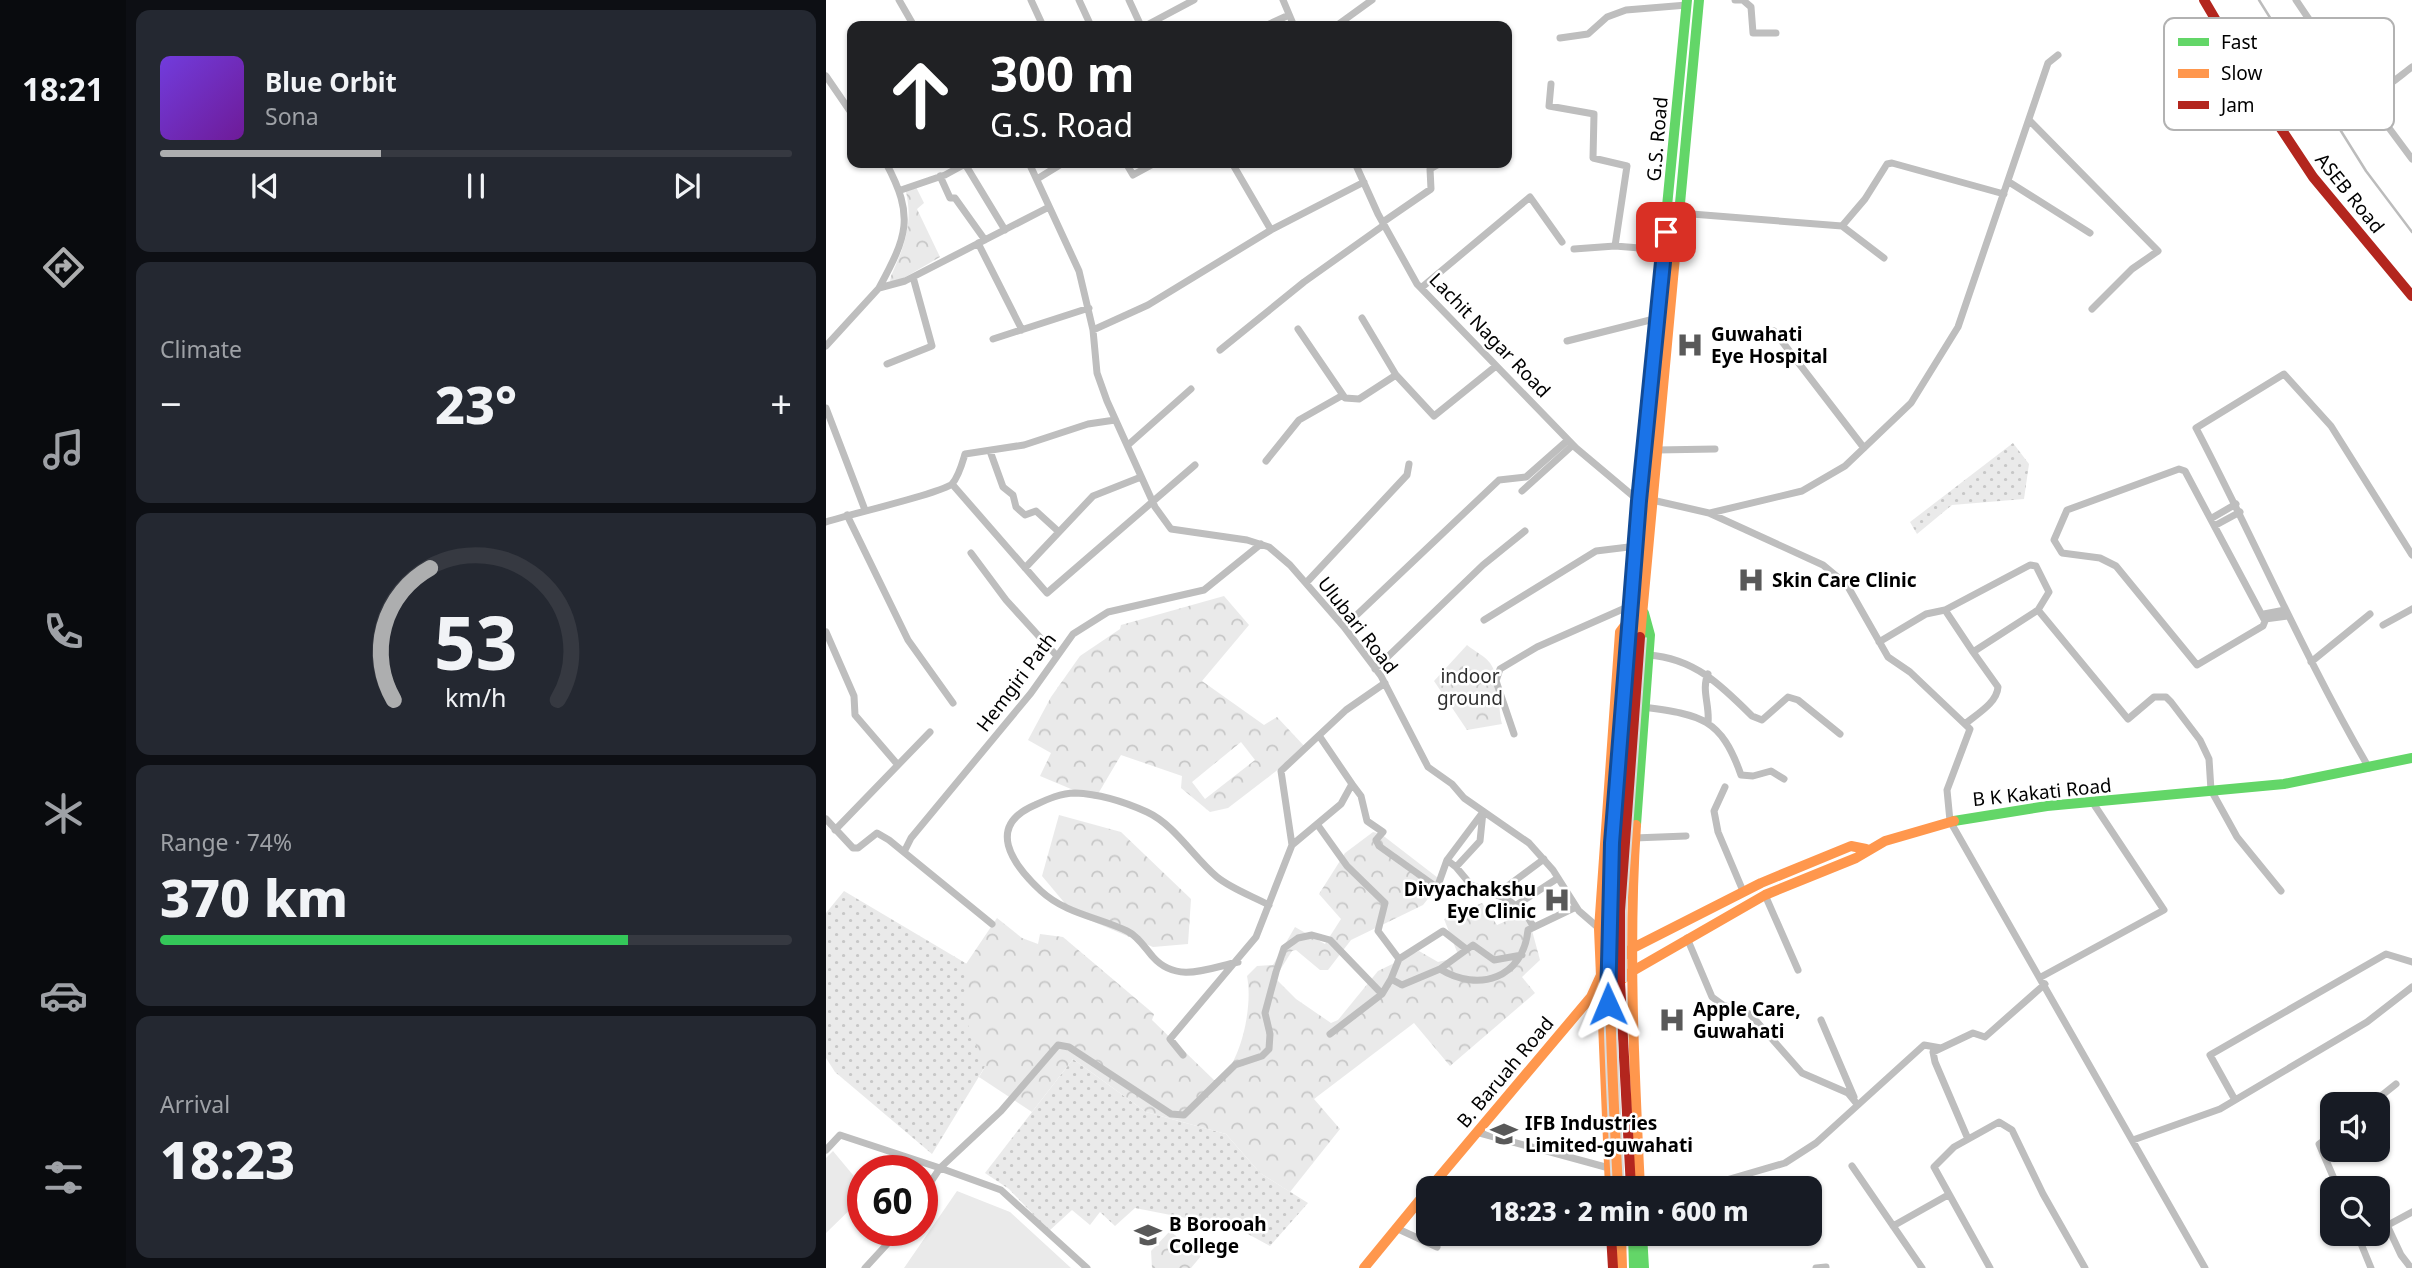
<!DOCTYPE html>
<html lang="en">
<head>
<meta charset="utf-8">
<style>
	:root { --surface:#171b24; --page:#242831; --text:#f1f3f6; --muted:#9ea1a6; --line:#363941; --accent:#adaeaf }
	body { margin:0; font-family:"Noto Sans",sans-serif; background:var(--page); color:var(--text); height:100vh; display:flex; flex-direction:column; font-size:26px; white-space:nowrap }
	* { box-sizing:border-box; margin:0 }
	p { font-size:23px; color:var(--muted) }
	.icon { flex:none; width:38px; height:38px; fill:none; stroke:currentColor; stroke-width:2; stroke-linecap:round; stroke-linejoin:round }
	.map { position:relative; flex:1; overflow:hidden }
	.side { display:flex; flex-direction:column; gap:10px; padding:10px; background:#0d0f14; width:700px }
	.side>* { flex:none }
	.top-card { position:absolute; left:21px; top:21px; width:665px; height:147px; border-radius:14px; box-shadow:0 2px 5px #0004; background:#202124; color:#fff; overflow:hidden }
	.buttons { position:absolute; left:1494px; top:1092px; display:grid; gap:14px }
	.buttons a { display:grid; place-items:center; width:70px; height:70px; border-radius:14px; background:var(--surface); box-shadow:0 2px 5px #0004; font-size:35px }
	.speed { position:absolute; left:21px; top:1155px; display:flex; gap:14px; font-size:35px; font-weight:700; text-align:center }
	.speed>* { display:grid; place-content:center; width:91px; height:91px; border-radius:50%; background:var(--surface); box-shadow:0 2px 5px #0004; line-height:1 }
	.speed .limit { border:10px solid #d22; background:#fff; color:#111 }
	.pin { position:absolute; display:grid; place-items:center; width:60px; height:60px; color:#fff; margin:-30px; border-radius:14px; box-shadow:0 4px 10px #0006 }
	.me { position:absolute; width:77px; margin:-38px; rotate:359deg; stroke-linejoin:round; filter:drop-shadow(0 0 5px #0008) }
	.turn { display:flex; align-items:center; gap:24px; height:147px; padding:0 28px; font-size:32px }
	.turn .icon { width:91px; height:91px; stroke-width:2.5 }
	.turn b { display:block; font-size:49px; line-height:60px }
	.big { font-size:52px; font-weight:800; line-height:1.1 }
	.side .tile { flex:1; display:flex; flex-direction:column; justify-content:center; gap:10px; min-width:0; padding:0 24px; border-radius:14px; background:var(--page) }
	.side .dial { align-items:center; gap:0 }
	.dial svg { height:182px; overflow:visible; fill:none; stroke:var(--line); stroke-width:7; stroke-linecap:round; text-anchor:middle }
	.dial text { fill:var(--text); stroke:none }
	.song { display:flex; align-items:center; gap:21px }
	.cover { width:84px; height:84px; border-radius:10px; background:linear-gradient(135deg,hsl(260 70% 55%),hsl(280 70% 35%)) }
	.played { height:7px; border-radius:4px; background:linear-gradient(90deg,var(--accent) 35%,var(--line) 35%) }
	.keys { display:flex; justify-content:space-around; direction:ltr }
	.heat { display:flex; justify-content:space-between; align-items:center; font-size:38px; direction:ltr }
	.charge { height:10px; border-radius:5px; background:linear-gradient(90deg,#34c759 74%,var(--line) 0) }
	.trip { position:absolute; left:590px; top:1176px; width:406px; height:70px; border-radius:14px; background:var(--surface); box-shadow:0 2px 5px #0004; font-weight:800; line-height:70px; text-align:center }
	main { display:flex; flex:1; min-height:0 }
	.menu { display:flex; flex-direction:column; width:126px; justify-content:space-around; align-items:center; background:#090b0e; color:var(--muted) }
	.menu .icon { width:49px; height:49px }
	.menu .current { color:var(--accent) }
	.menu b { font-size:32px; color:var(--text) }
	.map>svg:first-child { display:block }
	.grass { fill:url(#grass-dots) }
	.forest { fill:url(#forest-crowns); fill-rule:evenodd }
	.garden { fill:#eaeaea }
	.lines { fill:none; stroke-linecap:round; stroke-linejoin:round }
	.stream { stroke:#bcbcbc; stroke-width:2.5 }
	.street { stroke:#bebebe; stroke-width:7 }
	.fast { stroke:#63d668; stroke-width:10 }
	.slow { stroke:#ff974d; stroke-width:10 }
	.jam { stroke:#b3261e; stroke-width:10 }
	.slow-bridge-casing { stroke:#dbdbdb; stroke-width:14; stroke-linecap:butt }
	.jam-bridge-casing { stroke:#dbdbdb; stroke-width:14; stroke-linecap:butt }
	.slow-bridge { stroke:#ff974d; stroke-width:10 }
	.jam-bridge { stroke:#b3261e; stroke-width:10 }
	.route-casing { stroke:#114b97; stroke-width:18 }
	.route { stroke:#1a73e8; stroke-width:12 }
	.labels { text-anchor:middle; stroke-width:5; stroke-linejoin:round; paint-order:stroke }
	.street-label { font-size:19px; fill:#000; stroke:#fff }
	.poi-label { font-size:19px; font-weight:bold; fill:#000; stroke:#fff; text-anchor:start }
	.park-label { font-size:19px; fill:#2f2f2f; stroke:#fff }
	.key { fill:#fff; stroke:#b2b2b2; stroke-width:2 }
	.key-label { font-size:19px; fill:#000 }
</style>
</head>
<body>
<main>
<nav class="menu">
<b>18:21</b>
<svg class="icon current" aria-label="directions" viewBox="0 0 24 24"><path d="M12 3l9 9-9 9-9-9zM9 14v-3h6M13 9l2 2-2 2"/></svg>
<svg class="icon" aria-label="music" viewBox="0 0 24 24"><path d="M9 18V5l10-2v13"/><circle cx="6" cy="18" r="3"/><circle cx="16" cy="16" r="3"/></svg>
<svg class="icon" aria-label="phone" viewBox="0 0 24 24"><path d="M5 4h4l2 5-3 2q2 4 5 5l2-3 5 2v4C11 20 4 13 5 4z"/></svg>
<svg class="icon" aria-label="climate" viewBox="0 0 24 24"><path d="M12 3v18M4 7l16 10M4 17L20 7"/></svg>
<svg class="icon" aria-label="car" viewBox="0 0 24 24"><path d="M5 17H2v-5l4-1 3-4h7l3 4 3 1v5h-3M9 17h6M6 11h13"/><circle cx="7" cy="17" r="2"/><circle cx="17" cy="17" r="2"/></svg>
<svg class="icon" aria-label="filters" viewBox="0 0 24 24"><path d="M4 7h16M4 17h16"/><circle cx="9" cy="7" r="2"/><circle cx="15" cy="17" r="2"/></svg>
</nav>
<section class="side">
<div class="tile">
<div class="song"><i class="cover"></i><div><b>Blue Orbit</b><p>Sona</p></div></div>
<div class="played"></div>
<div class="keys"><svg class="icon" aria-label="previous" viewBox="0 0 24 24"><path d="M18 5L8 12l10 7zM5 5v14"/></svg><svg class="icon" aria-label="pause" viewBox="0 0 24 24"><path d="M8 5v14M16 5v14"/></svg><svg class="icon" aria-label="next" viewBox="0 0 24 24"><path d="M6 5l10 7-10 7zM19 5v14"/></svg></div>
</div>
<div class="tile"><p>Climate</p>
<div class="heat"><a>−</a><b class="big">23°</b><a>+</a></div>
</div>
<div class="tile dial"><svg viewBox="0 0 100 80">
<path d="M14 69A42 42 0 1 1 86 69"/>
<path d="M14 69A42 42 0 0 1 30 11" stroke="#adaeaf"/>
<text x="50" y="56" font-size="32" font-weight="700">53</text>
<text x="50" y="72" font-size="11">km/h</text>
</svg></div>
<div class="tile"><p>Range · 74%</p><b class="big">370 km</b><div class="charge"></div></div>
<div class="tile"><p>Arrival</p><b class="big">18:23</b></div>
</section>
<div class="map">
<svg width="1586" height="1268" viewBox="0 0 1586 1268">
	<defs>
		<pattern id="grass-dots" width="8" height="8" patternUnits="userSpaceOnUse" patternTransform="scale(1.75)"><rect width="8" height="8" fill="#eaeaea"/><path d="M2 2h.1M6 6h.1" fill="none" stroke="#c7c7c7" stroke-width="1.8" stroke-linecap="round"/></pattern>
		<pattern id="forest-crowns" width="20" height="18" patternUnits="userSpaceOnUse" patternTransform="scale(1.75)"><rect width="20" height="18" fill="#eaeaea"/><path d="M2 6a3 3 0 1 1 6 0M12 15a3 3 0 1 1 6 0" fill="none" stroke="#c7c7c7"/></pattern>
	</defs>
	<rect width="100%" height="100%" fill="#fff"/>
	<path class="grass" d="M 1187,443 L 1203,464 L 1198,499 L 1126,505 L 1091,534 L 1084,522 Z
		M 18,891 L 200,999 L 106,1154 L 9,1072 L 0,1058 L 0,913 Z
		M 247,1059 L 320,1112 L 400,1134 L 434,1173 L 482,1203 L 444,1246 L 411,1228 L 309,1208 L 289,1226 L 274,1212 L 264,1225 L 246,1210 L 223,1231 L 183,1189 L 159,1173 Z"/>
	<path class="forest" d="M 89,185 L 98,203 L 91,209 L 114,257 L 69,283 L 64,281 L 65,276 C 79,245 88,221 79,188 Z
		M 398,596 L 423,625 L 376,681 L 438,725 L 451,717 L 480,748 L 402,808 L 384,812 L 355,788 L 356,776 L 295,755 L 269,799 L 214,776 L 225,753 L 202,740 L 225,697 L 254,656 L 294,629 L 295,625 ZM 415,742 L 429,760 L 379,799 L 366,782 Z
		M 641,645 C 648,651 659,656 664,663 C 676,680 671,705 676,724 L 641,730 L 608,681 Z
		M 233,815 L 295,832 L 365,899 L 362,944 L 327,947 L 247,913 L 216,876 Z
		M 547,832 L 555,834 L 616,881 L 597,905 L 525,940 L 502,970 L 494,970 L 470,950 L 466,951 L 449,978 L 470,999 L 505,1023 L 512,1020 L 552,971 L 593,951 L 612,962 L 633,957 L 618,919 L 656,903 L 671,925 L 701,912 L 714,960 L 696,977 L 709,993 L 624,1066 L 588,1023 L 488,1099 L 514,1129 L 464,1192 L 434,1173 L 400,1134 L 320,1112 L 247,1059 L 206,1112 L 153,1077 L 159,1067 L 142,1025 L 140,964 L 171,918 L 196,938 L 212,944 L 214,934 L 237,937 L 328,1014 L 326,1020 L 388,1080 L 395,1080 C 416,1057 427,1006 421,976 L 431,966 L 447,965 L 469,927 L 499,944 L 515,919 L 493,894 L 519,853 Z
		M 344,1231 L 375,1256 L 365,1268 L 326,1268 L 325,1251 Z"/>
	<path class="garden" d="M 7,1151 L 37,1187 L 37,1197 L 0,1233 L 0,1158 Z
		M 131,1191 L 184,1212 L 245,1268 L 78,1268 Z"/>
	<g class="lines">
		<path class="stream" d="M 1433,0 L 1540,171 L 1586,232"/>
		<path class="street" d="M 73,0 L 88,26
			M 205,0 L 217,26
			M 253,0 L 265,26
			M 303,0 L 315,26
			M 457,0 L 468,26
			M 909,0 L 917,0 L 925,7 L 927,33 L 950,33
			M 1470,0 L 1528,86 C 1549,102 1568,80 1586,67
			M 319,26 L 368,0
			M 439,26 L 463,15
			M 510,26 L 546,0
			M 734,38 L 762,34 L 781,17 L 800,10 L 861,5
			M 0,76 L 26,114
			M 725,84 L 723,106 L 768,114 L 767,158 L 801,166 L 789,246 L 748,249
			M 1537,93 L 1586,159
			M 1204,121 L 1332,251 L 1306,269 L 1266,309
			M 203,163 L 253,271 L 267,330 L 271,373 L 281,401 L 329,507 L 345,529 L 421,540 L 443,547 L 464,565 L 518,627 L 555,676 L 602,767 L 626,784 L 638,798 L 703,843 L 727,870 L 753,911 L 775,930
			M 300,163 L 307,175 L 329,163
			M 406,163 L 445,230
			M 529,163 L 552,214 L 591,284 L 750,448 L 813,501
			M 114,176 L 124,198 L 129,198 L 159,240
			M 211,179 L 237,163
			M 1183,182 L 1264,233
			M 75,190 L 119,175 L 139,164 L 179,230
			M 853,213 L 1016,226 L 1039,199 L 1061,164 L 1066,163 L 1178,194
			M 557,222 L 605,189 L 604,169 L 615,163
			M 1016,226 L 1058,258
			M 152,243 L 196,330
			M 789,246 L 838,250
			M 53,288 C 81,236 89,217 60,163
			M 595,288 L 704,197 L 736,242
			M 536,318 L 570,375
			M 472,329 L 519,398 L 533,399 L 570,375 L 608,416 L 670,366
			M 267,330 L 322,305 L 445,230 L 538,182
			M 948,331 L 1038,448
			M 167,339 L 263,308
			M 741,341 L 832,318
			M 0,346 L 53,288 L 79,281 L 223,207
			M 394,350 L 478,282 L 558,225
			M 61,364 L 106,346 L 87,277
			M 0,408 L 39,510
			M 302,445 L 365,389
			M 831,450 L 889,449
			M 164,451 L 177,487 L 187,495 L 190,507 L 199,515 L 210,511 L 233,532
			M 440,461 L 473,420 L 517,395
			M 1353,469 L 1359,471 L 1439,621 L 1437,626 L 1371,665 L 1290,566 L 1274,558 L 1236,553 L 1228,540 L 1241,510 Z
			M 126,484 L 221,593 L 369,465
			M 696,491 L 747,445
			M 826,500 L 883,513 L 997,565 L 1021,585 L 1062,657 L 1084,672 L 1144,729 L 1121,790 L 1124,821 L 1379,1268
			M 884,513 L 976,491 L 1019,466 L 1085,403 L 1132,327 L 1222,63 L 1232,55
			M 21,515 L 82,640 L 127,703
			M 1386,518 L 1410,504
			M 0,522 C 21,515 116,493 126,484 C 133,476 136,464 139,454 L 198,445 L 262,424 L 289,420
			M 1390,525 L 1414,512
			M 145,553 L 180,600 L 230,655
			M 199,568 L 267,496 L 315,477
			M 480,583 L 581,475 L 583,464
			M 1119,610 L 1204,565 L 1210,566 L 1223,592 L 1212,610
			M 1438,614 L 1459,610
			M 1439,619 L 1462,616
			M 658,620 L 770,551 L 811,546
			M 1557,625 L 1586,609
			M 518,627 L 673,480 L 700,477 L 742,440
			M 0,632 L 28,696 L 29,715 L 72,765 L 104,732
			M 1053,642 L 1100,614 L 1119,610 L 1147,652
			M 822,655 C 868,658 895,685 926,716 L 936,720 L 962,697 L 972,700 L 1014,734
			M 1485,662 L 1544,614
			M 549,669 L 657,565 L 699,531
			M 882,674 C 875,689 884,706 882,723
			M 818,707 C 875,715 895,718 915,775 L 927,776 L 945,771 L 958,779
			M 1139,724 C 1151,714 1171,703 1172,687 L 1147,652 L 1212,610 L 1302,719 L 1328,697 L 1340,697 L 1345,702 L 1374,740 L 1383,759 L 1385,790 L 1411,837 L 1455,891
			M 688,734 L 670,681 L 674,669 L 711,647 L 806,605
			M 1543,768 C 1479,658 1429,541 1370,428 L 1458,374 L 1505,426 L 1586,555
			M 526,784 L 535,796 L 541,821 L 557,832 L 550,840 L 553,846 L 616,891
			M 899,787 L 888,811 L 892,832 L 917,891
			M 0,819 L 27,848 L 32,848 L 51,833 L 63,840 L 166,924
			M 491,824 L 521,866 L 559,903 L 552,931 L 573,959
			M 9,830 L 72,765
			M 808,838 L 860,836
			M 466,845 L 515,804 L 526,784 L 494,737
			M 78,852 L 85,838 L 205,693 L 247,634 L 282,612 L 378,590 L 435,544
			M 621,860 L 657,812
			M 630,867 L 645,885 L 681,899 L 700,914 L 707,926
			M 611,888 L 621,860 L 630,867 L 654,841 L 657,812
			M 939,895 L 972,970
			M 681,899 L 683,885 L 718,859
			M 689,906 L 732,878
			M 861,938 L 886,997 L 897,1005 L 924,1014 L 976,1073 L 1022,1093 L 1031,1104
			M 412,962 C 383,968 351,984 327,957 C 319,948 312,936 301,931 C 272,917 240,914 215,891 C 185,863 160,826 209,805 C 222,799 235,793 249,793 C 274,794 299,802 321,812 C 349,825 368,858 391,877 C 406,889 426,896 443,905
			M 614,969 L 647,945 L 668,960 L 696,955
			M 1215,977 L 1338,910 L 1267,803
			M 565,979 L 573,959 L 617,931 L 639,948
			M 995,1020 L 1028,1097
			M 504,1034 L 556,994 L 565,979 L 576,985 L 614,969 C 653,993 697,978 702,930 L 750,907
			M 357,1055 L 344,1039 L 430,937 L 466,845 L 455,771 L 520,710 L 559,683
			M 1409,1100 L 1384,1055 L 1560,954 L 1586,962
			M 1545,1104 L 1570,1084
			M 650,1132 L 783,1168
			M 1507,1134 L 1493,1144 L 1512,1188
			M 1142,1139 L 1109,1062 L 1107,1052 L 1147,1033 L 1159,1037 L 1219,984
			M 1307,1140 L 1394,1109 L 1541,1022 L 1586,987
			M 0,1150 L 14,1135 L 114,1168 L 96,1195
			M 1026,1166 L 1096,1268
			M 114,1168 L 175,1111 L 232,1045 L 243,1047 L 345,1114 L 358,1115 L 409,1065 L 436,1056 L 443,1049 L 444,1034 L 439,1013 L 450,972 L 458,948 L 472,938 L 486,935 L 504,940 L 556,994
			M 114,1168 L 175,1190 L 261,1268
			M 873,1188 L 959,1163 L 990,1143 L 1098,1045 L 1115,1048
			M 1552,1206 L 1575,1255 L 1585,1268
			M 1562,1225 L 1586,1212
			M 1067,1226 L 1122,1195
			M 570,1228 L 611,1247
			M 1531,1234 L 1545,1268
			M 39,1268 L 74,1230
			M 990,1268 L 1000,1267
			M 1164,1268 L 1108,1167 L 1128,1147 L 1173,1122 L 1186,1130 L 1217,1194 L 1259,1268"/>
		<path class="fast" d="M 849,257 L 873,0
			M 836,258 L 861,0
			M 1128,821 L 1221,806 L 1458,784 L 1586,758
			M 810,825 L 824,635 L 818,613
			M 807,1234 L 808,1268
			M 816,1234 L 818,1268"/>
		<path class="slow" d="M 803,636 L 836,258
			M 814,637 L 849,257
			M 810,825 C 802,946 808,1066 814,1188
			M 765,997 L 776,996 L 805,972 L 939,895 L 1030,858 L 1059,841 L 1128,821
			M 604,1188 L 765,997 L 775,975 L 805,949 L 935,883 L 1025,846 L 1040,849
			M 784,1188 L 773,929 L 794,632 L 806,616
			M 795,1234 L 796,1268
			M 538,1268 L 602,1190"/>
		<path class="jam" d="M 1378,0 L 1442,109 L 1487,177 L 1586,296
			M 794,982 L 805,1188
			M 785,1234 L 787,1268"/>
		<defs>
			<path id="slow-bridge" d="M 788,836 C 779,954 786,1070 792,1188"/>
			<path id="jam-bridge" d="M 788,836 L 803,636
				M 794,982 L 794,911 L 814,637"/>
		</defs>
		<use href="#slow-bridge" class="slow-bridge-casing"/>
		<use href="#jam-bridge" class="jam-bridge-casing"/>
		<use href="#slow-bridge" class="slow-bridge"/>
		<use href="#jam-bridge" class="jam-bridge"/>
	</g>
	<g class="lines">
		<defs>
			<path id="route" d="M 782,1004 L 786,843 L 813,501 L 840,232"/>
		</defs>
		<use href="#route" class="route-casing"/>
		<use href="#route" class="route"/>
	</g>
	<defs>
		<symbol id="hospital-bare" viewBox="-9 -9 18 18"><path d="M-5-5h3v3.5h4V-5h3V5h-3V1.5h-4V5h-3Z" fill="#595959" stroke="#fff" stroke-width="2.5" paint-order="stroke"/></symbol>
		<symbol id="university-bare" viewBox="-9 -9 18 18"><path d="M0-5L7-2L0 1L-7-2ZM-4 1L0 2.5L4 1V4Q0 6-4 4Z" fill="#595959" stroke="#fff" stroke-width="2.5" paint-order="stroke"/></symbol>
	</defs>
	<g fill-rule="evenodd">
		<use href="#hospital-bare" x="845" y="326" width="38" height="38"/>
		<use href="#hospital-bare" x="906" y="561" width="38" height="38"/>
		<use href="#hospital-bare" x="712" y="881" width="38" height="38"/>
		<use href="#hospital-bare" x="827" y="1001" width="38" height="38"/>
		<use href="#university-bare" x="659" y="1115" width="38" height="38"/>
		<use href="#university-bare" x="303" y="1216" width="38" height="38"/>
	</g>
	<g class="labels">
		<g class="street-label">
			<text transform="translate(831 139) rotate(-85)" y="7">G.S. Road</text>
			<text transform="translate(1524 193) rotate(51)" y="7">ASEB Road</text>
			<text transform="translate(664 335) rotate(46)" y="7">Lachit Nagar Road</text>
			<text transform="translate(532 625) rotate(52)" y="7">Ulubari Road</text>
			<text transform="translate(190 682) rotate(-53)" y="7">Hemgiri Path</text>
			<text transform="translate(1216 792) rotate(-6)" y="7">B K Kakati Road</text>
			<text transform="translate(679 1072) rotate(-50)" y="7">B. Baruah Road</text>
		</g>
		<g class="poi-label">
			<text x="885" y="341">Guwahati<tspan x="885" dy="22">Eye Hospital</tspan></text>
			<text x="946" y="587">Skin Care Clinic</text>
			<text x="710" y="896" text-anchor="end">Divyachakshu<tspan x="710" dy="22">Eye Clinic</tspan></text>
			<text x="867" y="1016">Apple Care,<tspan x="867" dy="22">Guwahati</tspan></text>
			<text x="699" y="1130">IFB Industries<tspan x="699" dy="22">Limited-guwahati</tspan></text>
			<text x="343" y="1231">B Borooah<tspan x="343" dy="22">College</tspan></text>
		</g>
		<g class="park-label">
			<text x="644" y="683">indoor<tspan x="644" dy="22">ground</tspan></text>
		</g>
	</g>
	<rect x="1338" y="18" width="230" height="112" rx="10" class="key"/>
	<rect x="1352" y="38" width="31" height="8" fill="#63d668"/>
	<rect x="1352" y="69" width="31" height="9" fill="#ff974d"/>
	<rect x="1352" y="101" width="31" height="8" fill="#b3261e"/>
	<g class="key-label">
		<text x="1395" y="49">Fast</text>
		<text x="1395" y="80">Slow</text>
		<text x="1395" y="112">Jam</text>
	</g>
</svg>
<div class="buttons">
<a><svg class="icon" aria-label="sound" viewBox="0 0 24 24"><path d="M4 9h4l5-4v14l-5-4H4zM17 9q2 3 0 6"/></svg></a>
<a><svg class="icon" aria-label="search" viewBox="0 0 24 24"><circle cx="10" cy="10" r="6"/><path d="M15 15l6 6"/></svg></a>
</div>
<div class="speed"><div class="limit">60</div></div>
<div class="pin" style="left:840px;top:232px;background:#d93025"><svg class="icon" aria-label="arrive" viewBox="0 0 24 24"><path d="M6 21V4h12l-3 4 3 4H6"/></svg></div>
<svg class="me" style="left:782px;top:1004px" viewBox="-20 -20 40 40"><path d="M0-17L14 15 0 8-14 15z" fill="#1a73e8" stroke="#fff" stroke-width="4"/></svg>
<div class="trip">18:23 · 2 min · 600 m</div>
<div class="top-card">
<div class="turn"><svg class="icon" aria-label="ahead" viewBox="0 0 24 24"><path d="M12 20V5M6 11l6-6 6 6"/></svg><div><b>300 m</b>G.S. Road</div></div>
</div>
</div>
</main>
</body>
</html>
